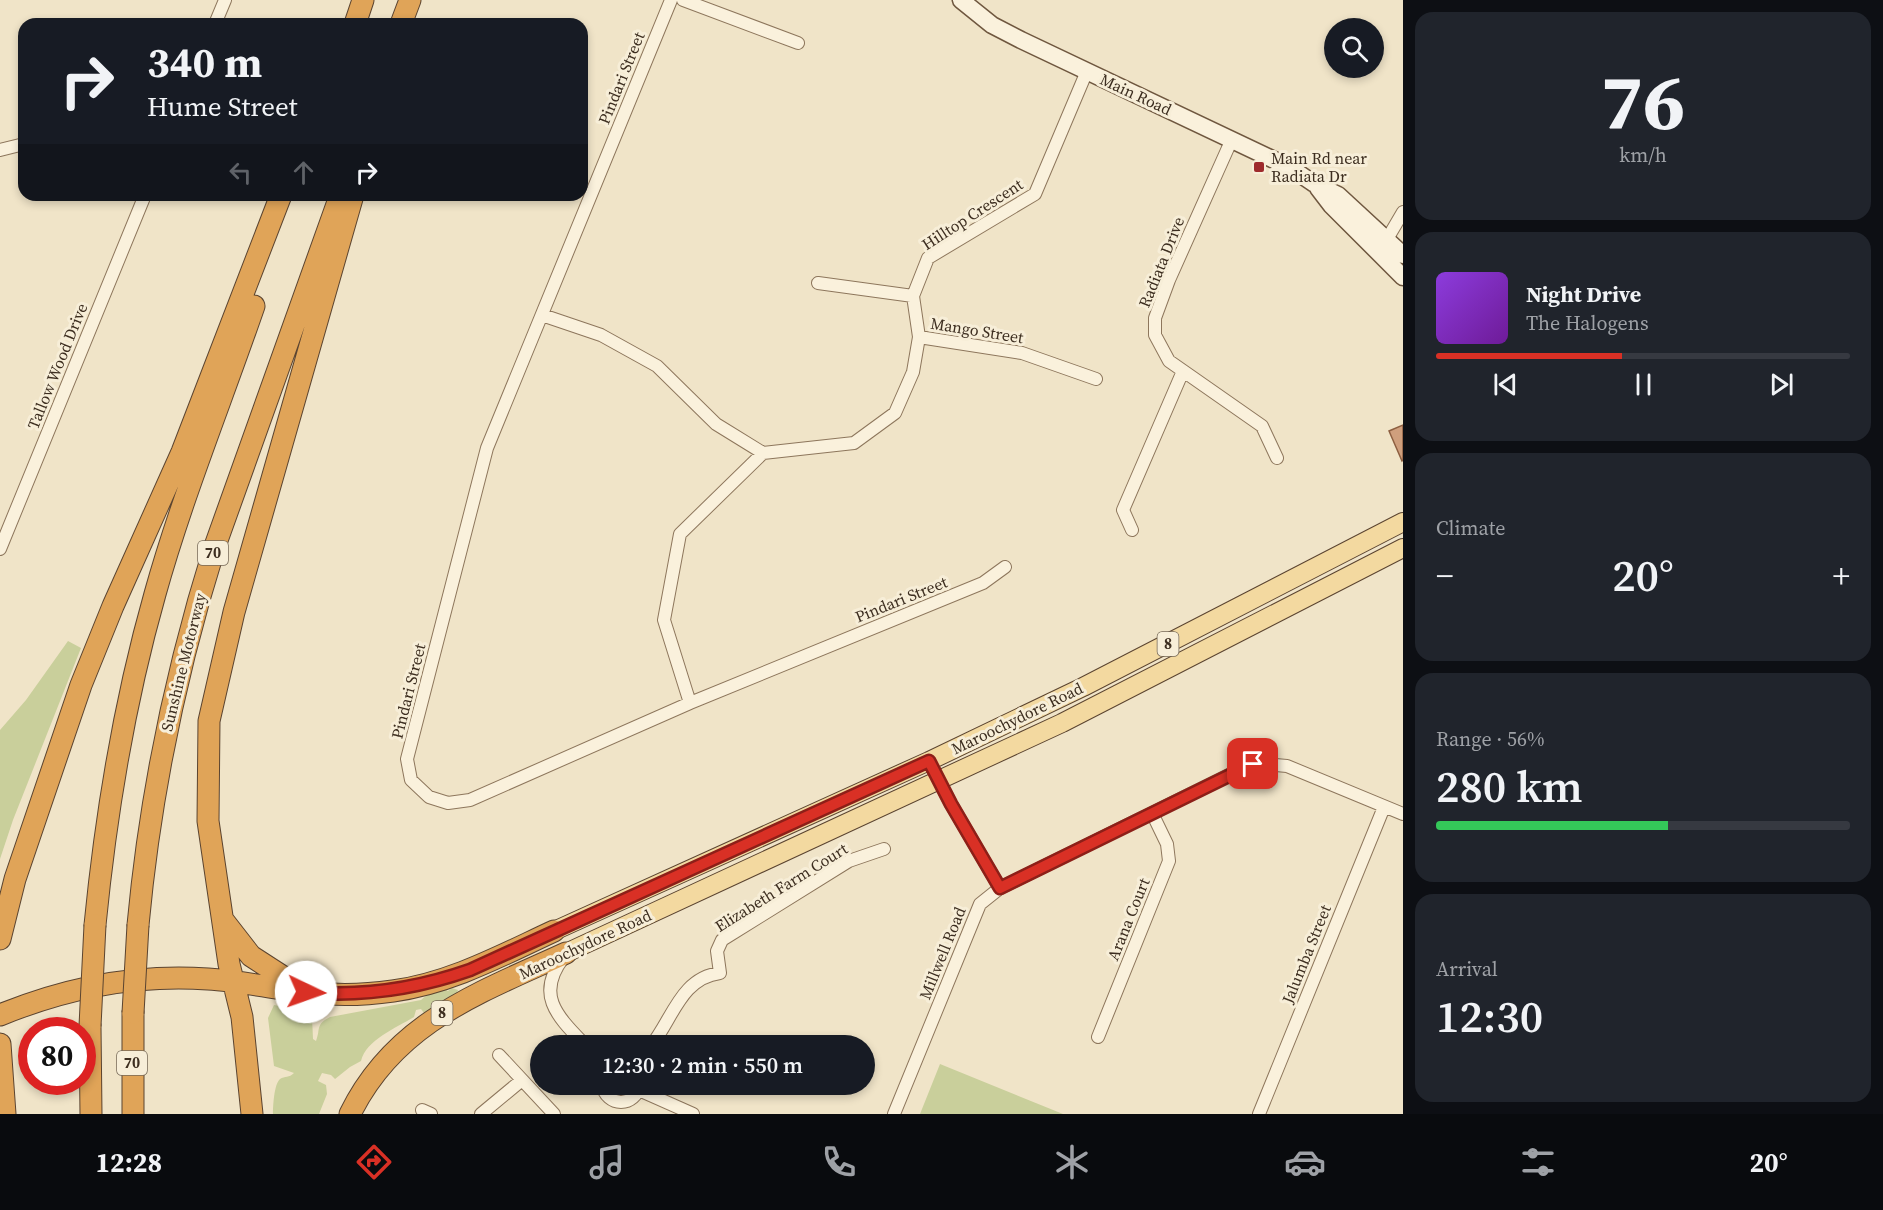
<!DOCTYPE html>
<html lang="en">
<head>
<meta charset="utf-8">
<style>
	:root { --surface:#171b24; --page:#20242c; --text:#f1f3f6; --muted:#9ea1a6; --line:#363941; --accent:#d93025 }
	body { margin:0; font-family:"Source Serif 4",serif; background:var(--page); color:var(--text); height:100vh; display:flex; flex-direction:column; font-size:22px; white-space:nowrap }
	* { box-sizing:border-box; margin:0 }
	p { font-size:20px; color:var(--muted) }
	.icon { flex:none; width:33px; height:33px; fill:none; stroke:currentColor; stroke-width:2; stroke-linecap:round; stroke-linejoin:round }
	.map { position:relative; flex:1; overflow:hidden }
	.side { display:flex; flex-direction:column; gap:12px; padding:12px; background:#0d0f14; width:480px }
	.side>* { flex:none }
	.banner { position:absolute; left:18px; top:18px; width:570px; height:183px; border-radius:18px; box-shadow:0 3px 9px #0003; background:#171b24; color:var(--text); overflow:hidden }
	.controls { position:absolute; left:1324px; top:18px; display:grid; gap:12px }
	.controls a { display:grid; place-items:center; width:60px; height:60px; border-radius:50%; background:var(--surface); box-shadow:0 3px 9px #0003; font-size:30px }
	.speed { position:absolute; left:18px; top:1017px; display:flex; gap:12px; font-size:30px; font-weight:700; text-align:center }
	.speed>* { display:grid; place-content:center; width:78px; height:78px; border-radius:50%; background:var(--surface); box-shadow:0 3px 9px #0003; line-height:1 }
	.speed .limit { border:9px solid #d22; background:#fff; color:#111 }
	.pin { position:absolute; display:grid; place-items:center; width:51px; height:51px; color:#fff; margin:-26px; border-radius:12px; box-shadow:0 3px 9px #0006 }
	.me { position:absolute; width:66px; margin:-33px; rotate:93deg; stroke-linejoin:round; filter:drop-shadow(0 0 4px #0008) }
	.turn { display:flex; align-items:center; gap:21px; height:126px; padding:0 30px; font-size:27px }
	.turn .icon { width:78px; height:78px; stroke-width:2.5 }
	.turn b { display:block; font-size:42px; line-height:51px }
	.lanes { display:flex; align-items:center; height:57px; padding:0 30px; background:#0003; justify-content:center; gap:30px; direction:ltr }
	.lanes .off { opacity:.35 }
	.big { font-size:45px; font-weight:600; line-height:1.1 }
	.side .widget { flex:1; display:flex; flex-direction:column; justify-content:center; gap:9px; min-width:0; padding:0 21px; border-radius:18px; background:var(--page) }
	.side .dial { align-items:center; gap:0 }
	.dial b { font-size:78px; line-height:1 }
	.song { display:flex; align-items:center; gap:18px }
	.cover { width:72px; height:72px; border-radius:9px; background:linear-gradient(135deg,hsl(270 70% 55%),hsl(280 70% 35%)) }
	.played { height:6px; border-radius:3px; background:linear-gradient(90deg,var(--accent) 45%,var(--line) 45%) }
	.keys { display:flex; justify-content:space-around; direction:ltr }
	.heat { display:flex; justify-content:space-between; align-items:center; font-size:33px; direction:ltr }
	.charge { height:9px; border-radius:4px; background:linear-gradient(90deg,#34c759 56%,var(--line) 0) }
	.trip { position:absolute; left:530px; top:1035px; width:345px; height:60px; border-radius:30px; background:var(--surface); box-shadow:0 3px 9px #0003; font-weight:600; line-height:60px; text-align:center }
	.tab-bar { display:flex; height:96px; justify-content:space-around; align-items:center; background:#090b0e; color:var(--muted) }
	.tab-bar .icon { width:42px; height:42px }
	.tab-bar .on { color:var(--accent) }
	.tab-bar b { font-size:27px; color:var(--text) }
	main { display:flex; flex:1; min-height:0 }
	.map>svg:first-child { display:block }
	.green { fill:#c9cf9b }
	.building { fill:#cf9f7d; stroke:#8d5f41; stroke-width:1.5 }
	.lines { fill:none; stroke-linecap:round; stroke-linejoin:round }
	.street-casing { stroke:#8d765c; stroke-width:14 }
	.secondary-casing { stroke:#6f573f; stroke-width:19 }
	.primary-casing { stroke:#5b4430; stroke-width:20 }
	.highway-casing { stroke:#5b4430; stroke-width:23 }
	.street { stroke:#faf1dc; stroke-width:12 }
	.secondary { stroke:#faf1dc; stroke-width:16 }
	.primary { stroke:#f3d9a0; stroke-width:18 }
	.highway { stroke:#e0a458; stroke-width:21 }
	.highway-bridge-casing { stroke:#5b4430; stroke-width:23; stroke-linecap:butt }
	.highway-bridge { stroke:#e0a458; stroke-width:21 }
	.route-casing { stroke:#8d1f18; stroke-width:15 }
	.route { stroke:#d93025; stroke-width:10 }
	.poi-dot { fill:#9e2a2b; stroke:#f7eed8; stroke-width:2 }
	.labels { text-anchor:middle; stroke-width:6; stroke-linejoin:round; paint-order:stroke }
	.shield { fill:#f7eed8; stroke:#756857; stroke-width:1.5 }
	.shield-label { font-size:15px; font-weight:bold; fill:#3d2e20 }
	.street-label { font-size:16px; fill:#3d2e20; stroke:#f7eed8 }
	.poi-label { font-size:16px; fill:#3d2e20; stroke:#f7eed8; text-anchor:start }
</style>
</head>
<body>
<main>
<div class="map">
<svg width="1403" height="1114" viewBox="0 0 1403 1114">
	<rect width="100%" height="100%" fill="#f0e4c8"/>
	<path class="green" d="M 68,641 L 81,648 L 13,820 L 0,859 L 0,730 L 26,700 Z
		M 452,988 L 458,990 L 456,996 L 424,1013 L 421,1009 L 416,1010 L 414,1017 C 396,1028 366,1040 361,1061 L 350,1067 L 335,1079 L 331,1075 L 322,1073 L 318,1081 L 326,1085 L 327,1094 L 319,1114 L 273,1114 C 273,1107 274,1084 280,1079 C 285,1076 289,1078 294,1073 L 274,1066 L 268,1018 L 274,1005 L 309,1012 L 312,1017 L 313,1039 L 316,1041 C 321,1028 315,1025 330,1017 L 421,1000 C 429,992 435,995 444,989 L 448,991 Z
		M 940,1064 L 1063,1114 L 920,1114 Z"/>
	<path class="building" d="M 1403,425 L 1403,460 L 1402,461 L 1389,431 Z"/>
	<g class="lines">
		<defs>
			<path id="street" d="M 671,0 L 487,448 L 407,759 L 411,780 L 429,797 L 448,803 L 470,800 L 690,703 L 983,583 L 1005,567
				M 683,0 L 798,43
				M 215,24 L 225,0
				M 1232,139 L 1169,280 L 1155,318 L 1155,335 L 1169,361 L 1262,426 L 1277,458
				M 0,150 L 24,144
				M 1383,246 L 1403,212
				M 818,283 L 913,296
				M 542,315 L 601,335 L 657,366 L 716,424 L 763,453 L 854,443 L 895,413 L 913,372 L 919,337 L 913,296 L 928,258 L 1035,194 L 1087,71
				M 919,337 L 1022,353 L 1096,379
				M 1132,530 L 1123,510 L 1183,371
				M 0,549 L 145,195
				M 690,703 L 664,620 L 680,534 L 763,453
				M 929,761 L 951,804 L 1000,888
				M 564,957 C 534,995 558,1017 586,1046
				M 1098,1037 L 1169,861 L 1167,844 L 1152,813
				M 651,1046 C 673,1018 681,978 720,973 L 717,951 L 722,940 L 849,861 L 884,849
				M 499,1055 L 554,1114
				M 602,1084 C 606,1108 636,1108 640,1084
				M 639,1090 L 693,1114
				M 422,1110 L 431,1114
				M 481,1114 L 522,1080
				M 894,1114 L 980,904 L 1000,888 L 1253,763 L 1287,766 L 1403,814
				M 1259,1114 L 1384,807"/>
			<path id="secondary" d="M 961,0 L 992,25 L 1021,40 L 1291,168 L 1313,183 L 1338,195 L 1403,255
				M 1318,188 L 1331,205 L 1403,277"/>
			<path id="primary" d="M 554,931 L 929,761 L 1083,687 L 1403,522
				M 566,953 L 1062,723 L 1403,548"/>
			<path id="highway" d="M 355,24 L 363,0
				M 401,24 L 410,0
				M 223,920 L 251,956 L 302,989
				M 95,925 C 106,813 124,703 155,594 C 182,497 221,402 254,306
				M 138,925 C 150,795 176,670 215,546 L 340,196
				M 0,939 L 15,879 L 81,685 L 113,606 L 182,452 L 281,195
				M 133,1013 L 133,1114
				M 0,1015 C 66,988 137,974 208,979 C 242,981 274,989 307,992 C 336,996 365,995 393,991 C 451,983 502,955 554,931
				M 90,1026 L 91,1114
				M 0,1044 L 5,1114
				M 252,1114 L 242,1017 L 229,964 L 208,821 L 209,721 L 234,612 L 353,195
				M 350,1114 C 395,1022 479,993 566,953"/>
		</defs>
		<use href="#street" class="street-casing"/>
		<use href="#secondary" class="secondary-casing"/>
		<use href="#primary" class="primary-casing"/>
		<use href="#highway" class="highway-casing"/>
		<use href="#street" class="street"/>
		<use href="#secondary" class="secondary"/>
		<use href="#primary" class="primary"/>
		<use href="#highway" class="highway"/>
		<defs>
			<path id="highway-bridge" d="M 133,1013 L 138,925
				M 90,1026 L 95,925"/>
		</defs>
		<use href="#highway-bridge" class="highway-bridge-casing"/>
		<use href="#highway-bridge" class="highway-bridge"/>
	</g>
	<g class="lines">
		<defs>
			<path id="route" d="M 306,992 C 363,997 416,989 470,970 L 929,761 L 951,804 L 1000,888 L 1253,764"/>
		</defs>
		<use href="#route" class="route-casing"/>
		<use href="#route" class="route"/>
	</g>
	<rect class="poi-dot" x="1253" y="161" width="12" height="12" rx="3"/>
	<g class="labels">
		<g class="shield">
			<rect x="198" y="541" width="30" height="24" rx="4.5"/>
			<rect x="1157.5" y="632" width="21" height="24" rx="4.5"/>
			<rect x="431.5" y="1001" width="21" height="24" rx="4.5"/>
			<rect x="117" y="1051" width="30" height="24" rx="4.5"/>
		</g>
		<g class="shield-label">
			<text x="213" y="558">70</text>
			<text x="1168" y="649">8</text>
			<text x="442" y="1018">8</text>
			<text x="132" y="1068">70</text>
		</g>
		<g class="street-label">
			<text transform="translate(621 78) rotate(-68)" y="6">Pindari Street</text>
			<text transform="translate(1136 94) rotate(25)" y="6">Main Road</text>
			<text transform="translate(972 214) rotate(-33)" y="6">Hilltop Crescent</text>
			<text transform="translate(1161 262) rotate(-68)" y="6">Radiata Drive</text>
			<text transform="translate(977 330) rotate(9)" y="6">Mango Street</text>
			<text transform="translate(57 366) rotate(-68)" y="6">Tallow Wood Drive</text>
			<text transform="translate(901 599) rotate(-22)" y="6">Pindari Street</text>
			<text transform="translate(183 662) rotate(-76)" y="6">Sunshine Motorway</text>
			<text transform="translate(408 691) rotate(-76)" y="6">Pindari Street</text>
			<text transform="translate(1017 718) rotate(-26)" y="6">Maroochydore Road</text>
			<text transform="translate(781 887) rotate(-32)" y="6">Elizabeth Farm Court</text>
			<text transform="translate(1128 919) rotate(-68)" y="6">Arana Court</text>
			<text transform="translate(585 944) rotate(-25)" y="6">Maroochydore Road</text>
			<text transform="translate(942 953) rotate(-68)" y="6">Millwell Road</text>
			<text transform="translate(1306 954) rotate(-68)" y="6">Jalumba Street</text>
		</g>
		<g class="poi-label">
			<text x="1271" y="164">Main Rd near<tspan x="1271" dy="18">Radiata Dr</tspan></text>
		</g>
	</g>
</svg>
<div class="controls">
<a><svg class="icon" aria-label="search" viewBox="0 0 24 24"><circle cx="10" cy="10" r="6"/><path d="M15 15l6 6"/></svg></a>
</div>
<div class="speed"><div class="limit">80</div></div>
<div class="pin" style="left:1253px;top:764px;background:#d93025"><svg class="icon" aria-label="arrive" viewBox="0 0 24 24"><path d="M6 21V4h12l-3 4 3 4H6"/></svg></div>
<svg class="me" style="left:306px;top:992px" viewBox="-20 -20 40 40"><circle r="19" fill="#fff"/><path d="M0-13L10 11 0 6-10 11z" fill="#d93025"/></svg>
<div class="trip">12:30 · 2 min · 550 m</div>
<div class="banner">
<div class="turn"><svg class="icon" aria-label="right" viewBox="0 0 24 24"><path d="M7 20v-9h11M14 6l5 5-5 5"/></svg><div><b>340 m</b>Hume Street</div></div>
<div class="lanes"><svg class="icon off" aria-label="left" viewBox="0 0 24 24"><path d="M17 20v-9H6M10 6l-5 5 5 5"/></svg><svg class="icon off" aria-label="ahead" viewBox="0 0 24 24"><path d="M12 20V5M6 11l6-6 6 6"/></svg><svg class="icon" aria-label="right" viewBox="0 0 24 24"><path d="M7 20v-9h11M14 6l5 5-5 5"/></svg></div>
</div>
</div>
<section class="side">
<div class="widget dial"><b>76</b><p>km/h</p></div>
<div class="widget">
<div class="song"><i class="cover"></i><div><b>Night Drive</b><p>The Halogens</p></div></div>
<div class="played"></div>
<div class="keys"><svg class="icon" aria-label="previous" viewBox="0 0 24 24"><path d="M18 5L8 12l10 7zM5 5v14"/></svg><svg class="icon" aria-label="pause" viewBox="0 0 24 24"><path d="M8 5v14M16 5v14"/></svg><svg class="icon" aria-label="next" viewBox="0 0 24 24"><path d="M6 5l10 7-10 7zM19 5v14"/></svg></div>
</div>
<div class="widget"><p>Climate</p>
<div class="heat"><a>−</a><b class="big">20°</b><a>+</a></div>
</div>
<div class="widget"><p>Range · 56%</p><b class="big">280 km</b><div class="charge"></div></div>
<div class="widget"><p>Arrival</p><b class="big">12:30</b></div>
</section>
</main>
<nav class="tab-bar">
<b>12:28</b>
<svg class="icon on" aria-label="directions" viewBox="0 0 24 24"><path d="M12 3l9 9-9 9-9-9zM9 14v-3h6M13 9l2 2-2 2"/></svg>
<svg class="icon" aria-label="music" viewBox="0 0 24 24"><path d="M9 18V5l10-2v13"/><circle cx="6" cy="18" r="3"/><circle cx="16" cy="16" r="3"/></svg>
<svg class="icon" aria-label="phone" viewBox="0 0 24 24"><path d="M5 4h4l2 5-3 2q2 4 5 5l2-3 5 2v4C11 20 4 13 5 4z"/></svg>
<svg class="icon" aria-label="climate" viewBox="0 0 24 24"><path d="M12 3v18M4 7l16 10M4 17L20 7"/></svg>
<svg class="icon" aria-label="car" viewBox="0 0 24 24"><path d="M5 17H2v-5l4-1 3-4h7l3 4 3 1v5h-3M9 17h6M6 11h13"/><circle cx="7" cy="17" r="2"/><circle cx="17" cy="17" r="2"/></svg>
<svg class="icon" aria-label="filters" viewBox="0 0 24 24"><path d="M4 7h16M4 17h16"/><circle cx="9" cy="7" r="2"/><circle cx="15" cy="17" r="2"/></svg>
<b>20°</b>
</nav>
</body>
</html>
